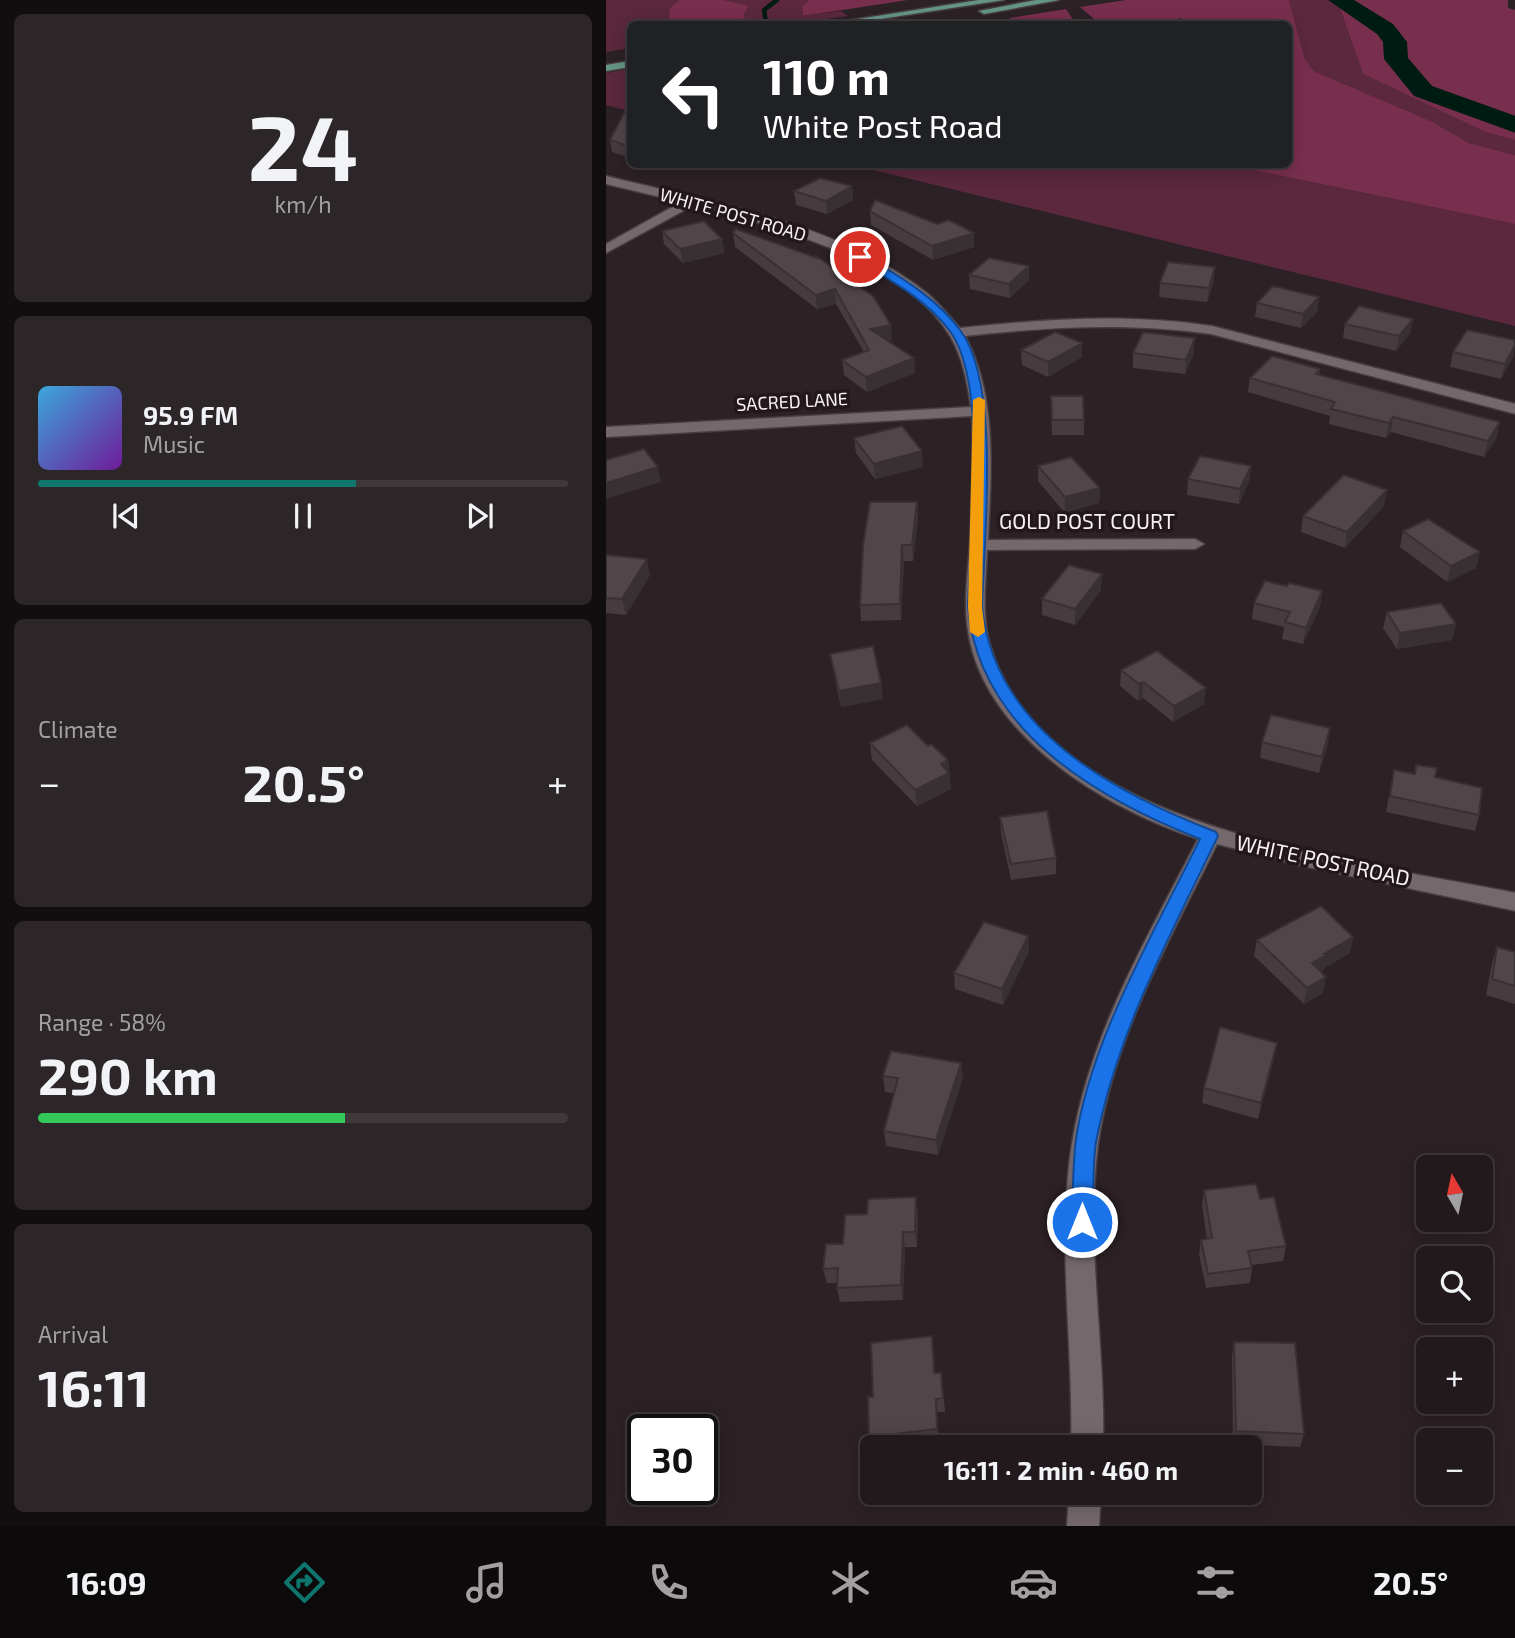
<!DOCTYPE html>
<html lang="en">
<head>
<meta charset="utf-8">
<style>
	:root { --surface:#21191c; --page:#2d2629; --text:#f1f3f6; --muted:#a2a0a3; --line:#3e383b; --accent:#0f766e }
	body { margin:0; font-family:"Exo 2",sans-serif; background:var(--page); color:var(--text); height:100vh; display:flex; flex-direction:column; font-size:26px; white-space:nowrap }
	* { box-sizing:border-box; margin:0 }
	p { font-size:23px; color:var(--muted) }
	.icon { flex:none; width:38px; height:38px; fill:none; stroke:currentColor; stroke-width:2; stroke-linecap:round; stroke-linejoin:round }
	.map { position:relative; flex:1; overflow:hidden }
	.sheet { display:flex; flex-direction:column; gap:14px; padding:14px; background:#120e0f; width:606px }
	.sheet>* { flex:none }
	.top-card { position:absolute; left:21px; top:21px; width:665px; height:147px; border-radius:10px; box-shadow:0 4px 18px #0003,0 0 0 2px var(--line); background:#202124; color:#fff; overflow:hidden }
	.needle { width:46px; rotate:351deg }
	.buttons { position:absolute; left:810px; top:1155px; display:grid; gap:14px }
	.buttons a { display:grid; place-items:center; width:77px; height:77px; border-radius:10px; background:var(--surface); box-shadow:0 4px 18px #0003,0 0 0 2px var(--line); font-size:35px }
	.speed { position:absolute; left:21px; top:1414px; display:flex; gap:14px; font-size:35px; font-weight:700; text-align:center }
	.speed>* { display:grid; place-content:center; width:91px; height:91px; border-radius:50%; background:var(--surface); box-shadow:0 4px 18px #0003,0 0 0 2px var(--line); line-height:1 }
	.speed .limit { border:4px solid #111; border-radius:10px; background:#fff; color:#111 }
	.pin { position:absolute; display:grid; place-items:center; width:60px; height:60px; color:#fff; margin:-30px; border:4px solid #fff; border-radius:50%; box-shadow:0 2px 7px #0007 }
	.me { position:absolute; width:77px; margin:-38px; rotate:0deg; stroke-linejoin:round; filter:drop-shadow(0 0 5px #0008) }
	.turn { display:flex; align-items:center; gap:24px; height:147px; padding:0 21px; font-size:32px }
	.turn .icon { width:91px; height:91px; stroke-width:2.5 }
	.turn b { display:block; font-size:49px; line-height:60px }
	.big { font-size:52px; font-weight:700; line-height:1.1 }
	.sheet .tile { flex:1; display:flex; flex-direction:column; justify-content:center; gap:10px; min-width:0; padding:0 24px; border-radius:10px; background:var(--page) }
	.sheet .dial { align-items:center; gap:0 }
	.dial b { font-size:91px; line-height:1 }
	.song { display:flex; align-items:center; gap:21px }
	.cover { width:84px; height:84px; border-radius:10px; background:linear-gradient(135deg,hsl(200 70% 55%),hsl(280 70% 35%)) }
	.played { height:7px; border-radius:4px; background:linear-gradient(90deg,var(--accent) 60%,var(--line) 60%) }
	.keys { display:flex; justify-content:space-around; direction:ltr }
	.heat { display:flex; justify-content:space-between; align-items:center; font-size:38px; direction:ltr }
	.charge { height:10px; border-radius:5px; background:linear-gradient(90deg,#34c759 58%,var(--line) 0) }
	.trip { position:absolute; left:254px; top:1435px; width:402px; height:70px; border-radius:10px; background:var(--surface); box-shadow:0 4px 18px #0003,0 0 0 2px var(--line); font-weight:700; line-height:70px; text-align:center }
	.dock { display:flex; height:112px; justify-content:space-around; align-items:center; background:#0d0a0b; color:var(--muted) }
	.dock .icon { width:49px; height:49px }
	.dock .selected { color:var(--accent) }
	.dock b { font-size:32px; color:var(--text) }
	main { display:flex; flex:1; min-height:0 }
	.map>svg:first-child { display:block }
	.green { fill:#5b283d }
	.forest { fill:#782f4e }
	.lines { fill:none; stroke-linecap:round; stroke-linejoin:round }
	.stream { stroke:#001b12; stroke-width:4.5 }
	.river { fill:#001b12; fill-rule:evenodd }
	.minor-casing { stroke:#463d40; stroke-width:3 }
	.major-casing { stroke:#463d40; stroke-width:3 }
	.minor { fill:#74686c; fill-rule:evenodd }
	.major { fill:#649485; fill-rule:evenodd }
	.wall { fill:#463b3f }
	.shaded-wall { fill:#393033 }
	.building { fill:#514549; stroke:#393033; stroke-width:2 }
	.route { fill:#1a73e8; stroke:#114b97; stroke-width:2 }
	.slow { fill:#f59e0b }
	.labels { text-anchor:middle; stroke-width:7; stroke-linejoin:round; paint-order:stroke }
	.far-street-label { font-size:18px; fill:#f8f0f3; stroke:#22181b }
	.street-label { font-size:21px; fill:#f8f0f3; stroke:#22181b }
</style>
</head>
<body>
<main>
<section class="sheet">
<div class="tile dial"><b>24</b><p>km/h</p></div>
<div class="tile">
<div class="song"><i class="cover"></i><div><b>95.9 FM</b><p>Music</p></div></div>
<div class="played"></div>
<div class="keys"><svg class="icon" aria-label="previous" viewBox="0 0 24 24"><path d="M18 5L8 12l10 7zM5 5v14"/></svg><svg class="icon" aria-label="pause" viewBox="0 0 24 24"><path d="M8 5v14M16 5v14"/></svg><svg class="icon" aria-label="next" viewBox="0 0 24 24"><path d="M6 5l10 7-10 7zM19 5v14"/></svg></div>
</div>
<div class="tile"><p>Climate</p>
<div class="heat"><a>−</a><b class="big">20.5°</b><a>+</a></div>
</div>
<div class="tile"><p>Range · 58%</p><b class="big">290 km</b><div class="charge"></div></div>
<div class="tile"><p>Arrival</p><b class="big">16:11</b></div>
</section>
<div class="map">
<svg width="910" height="1526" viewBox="0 0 910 1526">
	<rect width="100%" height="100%" fill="#2c2125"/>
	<path class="green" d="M 0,0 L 203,0 L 196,7 L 197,16 L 235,11 L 242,16 L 184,24 L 24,24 L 24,48 L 0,52 Z
		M 683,0 L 731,0 L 757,74 L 879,132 L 909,140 L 909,155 L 863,143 L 825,121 L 708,71 L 699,59 Z
		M 24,69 L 24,111 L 0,105 L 0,73 Z
		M 247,165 L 623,165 L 909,224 L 909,326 Z"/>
	<path class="forest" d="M 74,0 L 117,0 L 142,6 L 137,16 L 143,22 L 66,24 L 63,16 L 64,8 Z
		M 203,0 L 302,0 L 197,16 L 196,7 Z
		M 520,0 L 683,0 L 699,59 L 708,71 L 825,121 L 863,143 L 909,155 L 909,224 L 623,165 L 682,164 L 682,24 L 583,24 L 575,18 L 549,24 L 494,24 L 474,7 Z
		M 731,0 L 902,0 L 902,8 L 909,10 L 909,140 L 879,132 L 757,74 Z
		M 460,9 L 470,24 L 404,24 L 404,18 Z"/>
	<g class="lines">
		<path class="stream" d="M 148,24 L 160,22 L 158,10 L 171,0"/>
		<path class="river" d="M 722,0 L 748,0 L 787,24 L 801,42 L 802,58 L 826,86 L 910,116 L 910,133 L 808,96 L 778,59 L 777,42 L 771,34 Z"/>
		<defs>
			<path id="minor" d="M 0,176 C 109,203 230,222 321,293 C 333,303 344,317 354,328 C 439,319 521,313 606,326 L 910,404 L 910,414 L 605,334 C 523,322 442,327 359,336 C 392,397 385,473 382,540 L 589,539 L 598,544 L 589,549 L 381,550 C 380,582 375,614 384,645 C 439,831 750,860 910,893 L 910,911 L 692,865 L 611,844 C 564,940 507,1037 492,1145 C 479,1245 500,1347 497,1447 L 465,1447 C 468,1347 450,1243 466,1143 C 484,1033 542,936 592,839 C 497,808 373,733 361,624 C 358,598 362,570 364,544 C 366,502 368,459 366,416 L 0,437 L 0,427 L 365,407 C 361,382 357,358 344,336 C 299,260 167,226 88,205 L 0,253 L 0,244 L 75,202 L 0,184 Z
				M 463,1493 L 495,1493 L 493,1526 L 461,1526 Z"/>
			<path id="major" d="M 373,0 L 398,0 L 242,24 L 220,24 Z
				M 430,0 L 453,0 L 378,14 L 373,11 Z
				M 24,61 L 24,67 L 0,71 L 0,65 Z"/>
		</defs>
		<use href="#minor" class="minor-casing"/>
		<use href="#major" class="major-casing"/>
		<use href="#minor" class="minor"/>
		<use href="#major" class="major"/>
	</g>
	<path class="wall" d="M 24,111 L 24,158 L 6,152 L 4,140 Z
		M 246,186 L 247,200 L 221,214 L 190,205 L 188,191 Z
		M 264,211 L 368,247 L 327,260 L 265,225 Z
		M 56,231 L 119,253 L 77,263 L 58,244 Z
		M 127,233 L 209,258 L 209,255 L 286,340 L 282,341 L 308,358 L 309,373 L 261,392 L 238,375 L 236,360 L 258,352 L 230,304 L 211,309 L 129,247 Z
		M 423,266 L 423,280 L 404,298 L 364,289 L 363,275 Z
		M 608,281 L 601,302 L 553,297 L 554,283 Z
		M 713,297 L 711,312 L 695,328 L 649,317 L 651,303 Z
		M 807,319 L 804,333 L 790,351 L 737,338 L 739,324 Z
		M 415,350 L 476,357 L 442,377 L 416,365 Z
		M 847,352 L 908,355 L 895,379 L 844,367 Z
		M 527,353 L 588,353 L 579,374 L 527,368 Z
		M 714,369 L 713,375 L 891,437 L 878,457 L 785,432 L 780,438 L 723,424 L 724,416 L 642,392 L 644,378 Z
		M 445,396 L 478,420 L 478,435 L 446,435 Z
		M 248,438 L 317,467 L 269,479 L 250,453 Z
		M 432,466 L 494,488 L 493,503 L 459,513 L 432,481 Z
		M 645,466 L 643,481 L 633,504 L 581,495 L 582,479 Z
		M 311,502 L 312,518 L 307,561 L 298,561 L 295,620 L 255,621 L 254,605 Z
		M 778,506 L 739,548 L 695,532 L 697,516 Z
		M 797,531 L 874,552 L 870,568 L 841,582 L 794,547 Z
		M 0,555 L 44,575 L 20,615 L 0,613 Z
		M 681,586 L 716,591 L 714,607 L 697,644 L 676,639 L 678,627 L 646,619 L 648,603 Z
		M 495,590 L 469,625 L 436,615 L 436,599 Z
		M 781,612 L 850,624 L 846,640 L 791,649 L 777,628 Z
		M 224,654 L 275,683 L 277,699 L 235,707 L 227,670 Z
		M 515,670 L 598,704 L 567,722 L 537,698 L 532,701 L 514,686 Z
		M 656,742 L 722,744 L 713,773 L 654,758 Z
		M 264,743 L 322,746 L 342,760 L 345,789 L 311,806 L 266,760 Z
		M 810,765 L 829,777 L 873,815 L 869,831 L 780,812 L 788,770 L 808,773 Z
		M 394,817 L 450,858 L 450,874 L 405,880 L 395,833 Z
		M 422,936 L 423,952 L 397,1005 L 349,989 L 348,973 Z
		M 747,937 L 744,953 L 718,968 L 717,971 L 715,972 L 720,977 L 717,993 L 698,1004 L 648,956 L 651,940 Z
		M 891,947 L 909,952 L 909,1004 L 880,995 L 886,963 Z
		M 668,1058 L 652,1119 L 596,1103 L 598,1088 Z
		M 277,1076 L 357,1078 L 332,1155 L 280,1146 L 278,1131 L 288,1093 L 279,1092 Z
		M 598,1190 L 654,1199 L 680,1246 L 677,1261 L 646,1265 L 646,1268 L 644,1283 L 600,1288 L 593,1254 L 595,1240 L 601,1239 L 596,1205 Z
		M 312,1212 L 311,1247 L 299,1247 L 297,1300 L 234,1302 L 231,1288 L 231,1283 L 221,1283 L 217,1269 L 237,1244 Z
		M 326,1336 L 329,1373 L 337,1387 L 339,1412 L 331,1412 L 333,1442 L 294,1447 L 266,1447 L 266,1450 L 263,1437 L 267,1397 Z
		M 628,1342 L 698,1434 L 694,1447 L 627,1444 L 626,1356 Z"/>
	<path class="shaded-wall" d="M 24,145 L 24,158 L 22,146 Z
		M 246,186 L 247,200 L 221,214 L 220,201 Z
		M 368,233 L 368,247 L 327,260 L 326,246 Z
		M 116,239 L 119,253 L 77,263 L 74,249 Z
		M 423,266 L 423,280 L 404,298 L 403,284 Z
		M 609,267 L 608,281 L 601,302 L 603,288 Z
		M 229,289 L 230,304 L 211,309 L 210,295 Z
		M 713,297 L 711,312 L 695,328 L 697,314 Z
		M 807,319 L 804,333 L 790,351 L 793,336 Z
		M 285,325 L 286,340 L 266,343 L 264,329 Z
		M 589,338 L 588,353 L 579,374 L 580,360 Z
		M 476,343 L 476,357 L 442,377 L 442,362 Z
		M 909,345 L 908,355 L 895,379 L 899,364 Z
		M 308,358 L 309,373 L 261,392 L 260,377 Z
		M 787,417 L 785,432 L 780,438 L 783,423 Z
		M 894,422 L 891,437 L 878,457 L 882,441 Z
		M 316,451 L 317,467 L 269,479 L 268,464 Z
		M 645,466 L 643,481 L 633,504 L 634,489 Z
		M 52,467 L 55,482 L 0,499 L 0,483 Z
		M 494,488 L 493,503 L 459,513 L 459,497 Z
		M 781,490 L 778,506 L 739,548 L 741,532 Z
		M 311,502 L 312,518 L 307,561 L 306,545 Z
		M 296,545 L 298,561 L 295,620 L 294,604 Z
		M 874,552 L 870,568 L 841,582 L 845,566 Z
		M 41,559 L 44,575 L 20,615 L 16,599 Z
		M 496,574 L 495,590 L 469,625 L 469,609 Z
		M 716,591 L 714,607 L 697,644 L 700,628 Z
		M 850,624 L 846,640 L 791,649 L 794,633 Z
		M 537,682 L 537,698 L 532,701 L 533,684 Z
		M 275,683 L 277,699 L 235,707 L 233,691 Z
		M 600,688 L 598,704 L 567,722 L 568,706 Z
		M 724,728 L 722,744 L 713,773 L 716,757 Z
		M 342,760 L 345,789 L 311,806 L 309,790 L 335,764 Z
		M 422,936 L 423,952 L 397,1005 L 396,989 Z
		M 747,937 L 744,953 L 718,968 L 717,971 L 703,980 L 706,963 L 718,954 Z
		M 720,977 L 717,993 L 698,1004 L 701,988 Z
		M 671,1043 L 668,1058 L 652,1119 L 655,1103 Z
		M 355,1063 L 357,1078 L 332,1155 L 330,1140 Z
		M 310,1197 L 312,1212 L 311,1247 L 309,1232 Z
		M 297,1232 L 299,1247 L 297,1300 L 295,1285 Z
		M 326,1336 L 328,1351 L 330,1387 L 328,1373 Z
		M 330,1399 L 331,1412 L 333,1442 L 331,1429 Z"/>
	<path class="building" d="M 19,111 L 24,111 L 24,145 L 22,146 L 4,140 Z
		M 214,178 L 246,186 L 220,201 L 188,191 Z
		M 269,200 L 331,224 L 343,220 L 368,233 L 326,246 L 264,211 Z
		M 98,221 L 116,239 L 74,249 L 56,231 Z
		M 130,229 L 211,258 L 209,255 L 267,296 L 285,325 L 264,329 L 308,358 L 260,377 L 236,360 L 263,350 L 229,289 L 210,295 L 127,233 Z
		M 383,258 L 423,266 L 403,284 L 363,275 Z
		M 562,262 L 609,267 L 603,288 L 554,283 Z
		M 667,286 L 713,297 L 697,314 L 651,303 Z
		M 753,306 L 807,319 L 793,336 L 739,324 Z
		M 861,330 L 909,340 L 909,345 L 899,364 L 847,352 Z
		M 449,332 L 476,343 L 442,362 L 415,350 Z
		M 537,332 L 589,338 L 580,360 L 527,353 Z
		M 666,356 L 714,369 L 710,374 L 894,422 L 882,441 L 787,417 L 783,423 L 725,409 L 729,402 L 644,378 Z
		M 445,396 L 477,396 L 478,420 L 446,420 Z
		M 296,426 L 316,451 L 268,464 L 248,438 Z
		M 38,449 L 52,467 L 0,483 L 0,460 Z
		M 594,456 L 645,466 L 634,489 L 582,479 Z
		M 465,457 L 494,488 L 459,497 L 432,466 Z
		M 738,475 L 781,490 L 741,532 L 697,516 Z
		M 264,502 L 311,502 L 306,545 L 296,545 L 294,604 L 254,605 L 257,545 Z
		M 822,519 L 874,552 L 845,566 L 797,531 Z
		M 0,555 L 41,559 L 16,599 L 0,598 Z
		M 463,565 L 496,574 L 469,609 L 436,599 Z
		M 659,581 L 681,586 L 683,583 L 716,591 L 700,628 L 679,622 L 684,612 L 648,603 Z
		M 835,603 L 850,624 L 794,633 L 781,612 Z
		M 267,646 L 275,683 L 233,691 L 224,654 Z
		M 551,651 L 600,688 L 568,706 L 537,682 L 533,684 L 515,670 Z
		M 665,715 L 724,728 L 716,757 L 656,742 Z
		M 301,725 L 322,746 L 325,744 L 342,760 L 335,764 L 343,773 L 309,790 L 264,743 Z
		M 810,765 L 831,768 L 829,777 L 876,788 L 873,815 L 784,796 L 788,770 L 809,774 Z
		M 441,811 L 450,858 L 405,864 L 394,817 Z
		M 715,906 L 747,937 L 718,954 L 720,955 L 706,963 L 720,977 L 701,988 L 651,940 Z
		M 378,922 L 422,936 L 396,989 L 348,973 Z
		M 891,947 L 909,952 L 909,986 L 886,979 Z
		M 614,1027 L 671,1043 L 655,1103 L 598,1088 Z
		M 285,1051 L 355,1063 L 330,1140 L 278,1131 L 292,1078 L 277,1076 Z
		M 650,1184 L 654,1199 L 668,1197 L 680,1246 L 642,1251 L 646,1268 L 602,1274 L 595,1240 L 606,1238 L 598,1190 Z
		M 310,1197 L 309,1232 L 297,1232 L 295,1285 L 231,1288 L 232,1268 L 217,1269 L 220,1244 L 237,1244 L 239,1215 L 261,1214 L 262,1199 Z
		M 326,1336 L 328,1373 L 335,1373 L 337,1398 L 330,1399 L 331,1429 L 263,1437 L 262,1397 L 267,1397 L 265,1343 Z
		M 628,1342 L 689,1343 L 698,1434 L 630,1431 Z"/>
	<path class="route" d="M 250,255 L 258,255 C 292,276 329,296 354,330 C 395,384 378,538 376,607 C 388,729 506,792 610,832 L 612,836 C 564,936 511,1032 490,1142 C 486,1167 488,1196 487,1222 L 483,1229 L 476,1231 L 469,1229 L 465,1222 C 467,1197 467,1171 469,1147 C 481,1045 549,931 594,839 C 490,798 373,730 362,607 C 364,540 383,384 344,331 C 320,299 284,280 250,259 Z"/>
	<path class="slow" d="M 373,397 L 379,400 L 376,607 L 379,632 L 372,637 L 364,632 L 362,607 L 367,400 Z"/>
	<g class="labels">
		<g class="far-street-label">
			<text transform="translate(127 215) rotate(16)" y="6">WHITE POST ROAD</text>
			<text transform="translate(186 402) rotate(-3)" y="6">SACRED LANE</text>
		</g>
		<g class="street-label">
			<text x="481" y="529">GOLD POST COURT</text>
			<text transform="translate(717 861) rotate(12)" y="7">WHITE POST ROAD</text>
		</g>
	</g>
</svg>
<div class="buttons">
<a><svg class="needle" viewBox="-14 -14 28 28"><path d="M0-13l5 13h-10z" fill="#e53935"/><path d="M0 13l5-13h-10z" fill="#a2a0a3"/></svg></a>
<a><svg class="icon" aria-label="search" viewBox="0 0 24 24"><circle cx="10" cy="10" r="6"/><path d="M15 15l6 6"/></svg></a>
<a>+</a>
<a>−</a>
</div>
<div class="speed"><div class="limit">30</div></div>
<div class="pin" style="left:254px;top:257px;background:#d93025"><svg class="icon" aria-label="arrive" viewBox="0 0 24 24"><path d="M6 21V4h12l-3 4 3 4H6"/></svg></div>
<svg class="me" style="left:476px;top:1222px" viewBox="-20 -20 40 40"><circle r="17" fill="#1a73e8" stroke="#fff" stroke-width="3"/><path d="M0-11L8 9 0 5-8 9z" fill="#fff"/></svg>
<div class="trip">16:11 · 2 min · 460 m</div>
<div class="top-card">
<div class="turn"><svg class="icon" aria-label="left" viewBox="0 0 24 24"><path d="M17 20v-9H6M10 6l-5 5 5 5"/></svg><div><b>110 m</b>White Post Road</div></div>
</div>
</div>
</main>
<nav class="dock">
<b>16:09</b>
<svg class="icon selected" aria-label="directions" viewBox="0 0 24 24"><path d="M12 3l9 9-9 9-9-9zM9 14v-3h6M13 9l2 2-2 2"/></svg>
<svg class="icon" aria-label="music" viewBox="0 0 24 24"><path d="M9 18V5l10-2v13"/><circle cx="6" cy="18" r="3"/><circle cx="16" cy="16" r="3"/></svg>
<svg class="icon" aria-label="phone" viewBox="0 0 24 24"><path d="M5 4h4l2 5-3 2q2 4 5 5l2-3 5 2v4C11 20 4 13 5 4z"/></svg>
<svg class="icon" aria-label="climate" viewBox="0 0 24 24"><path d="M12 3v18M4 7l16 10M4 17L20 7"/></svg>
<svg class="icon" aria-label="car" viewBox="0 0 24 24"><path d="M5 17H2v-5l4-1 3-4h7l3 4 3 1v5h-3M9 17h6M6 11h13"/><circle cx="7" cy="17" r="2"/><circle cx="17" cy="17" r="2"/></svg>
<svg class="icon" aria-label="filters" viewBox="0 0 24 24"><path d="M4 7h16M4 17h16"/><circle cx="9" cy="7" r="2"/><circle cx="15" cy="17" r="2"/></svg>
<b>20.5°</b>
</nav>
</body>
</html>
